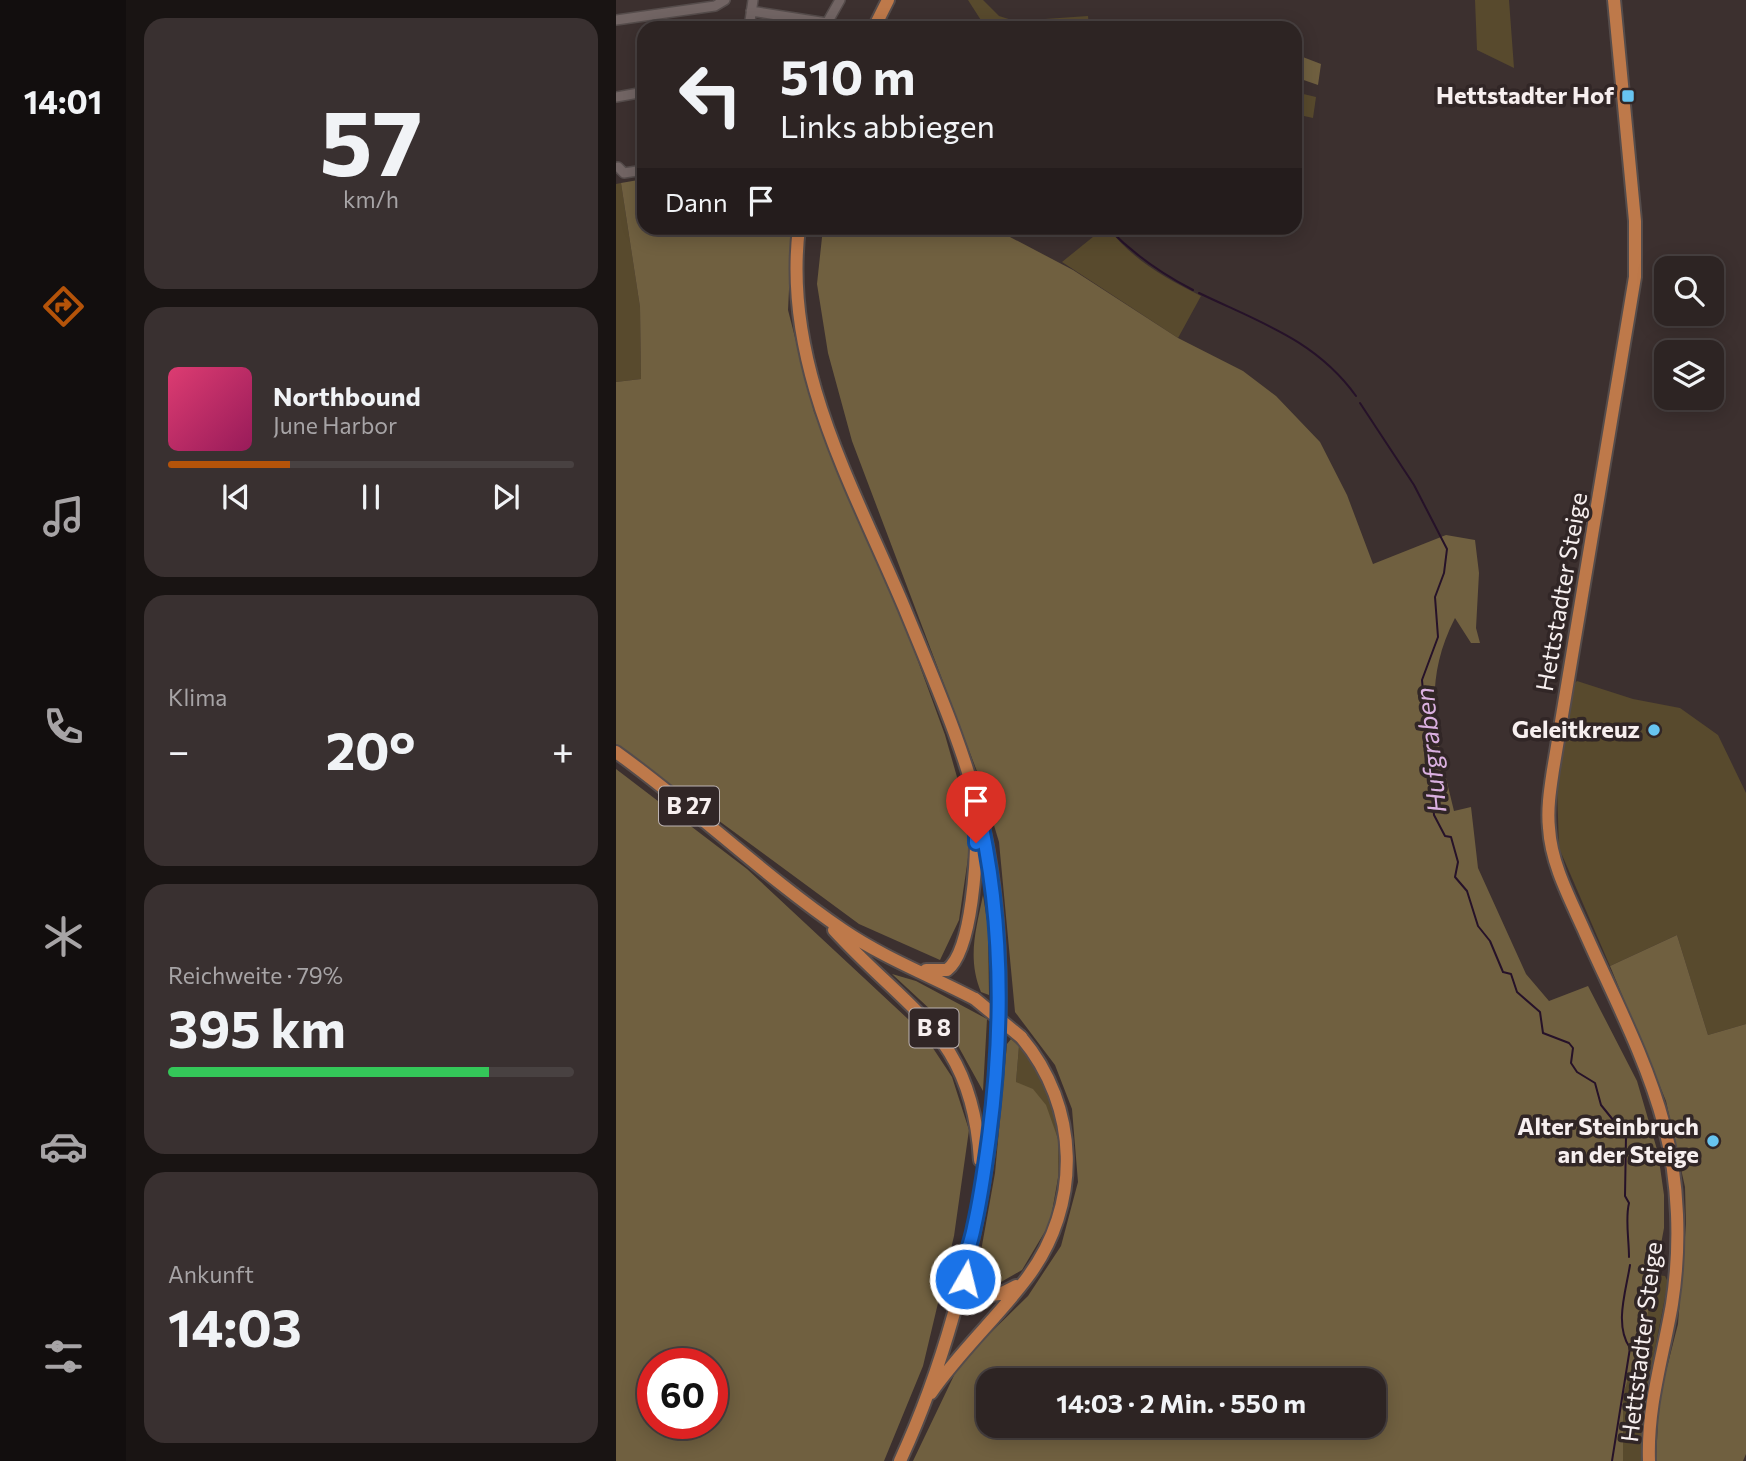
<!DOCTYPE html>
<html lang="de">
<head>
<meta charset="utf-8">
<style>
	:root { --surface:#2d2423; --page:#393030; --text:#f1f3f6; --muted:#a7a4a6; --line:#484141; --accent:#b45309 }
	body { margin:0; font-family:Commissioner,sans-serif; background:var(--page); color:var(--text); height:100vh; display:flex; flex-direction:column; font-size:26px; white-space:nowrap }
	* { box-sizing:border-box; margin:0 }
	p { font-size:23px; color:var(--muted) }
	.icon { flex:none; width:38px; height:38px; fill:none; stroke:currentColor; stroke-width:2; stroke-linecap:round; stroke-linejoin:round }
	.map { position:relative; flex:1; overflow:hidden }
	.panel { display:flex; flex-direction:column; gap:18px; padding:18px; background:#191413; width:490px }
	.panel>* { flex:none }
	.guide { position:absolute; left:21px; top:21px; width:665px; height:214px; border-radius:21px; box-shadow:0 4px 18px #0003,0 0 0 2px var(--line); background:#2d2423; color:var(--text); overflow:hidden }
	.controls { position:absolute; left:1038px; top:256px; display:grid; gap:14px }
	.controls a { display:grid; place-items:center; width:70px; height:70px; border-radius:14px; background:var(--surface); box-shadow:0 4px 18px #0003,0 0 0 2px var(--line); font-size:35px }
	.speed { position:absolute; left:21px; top:1348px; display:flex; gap:14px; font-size:35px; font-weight:700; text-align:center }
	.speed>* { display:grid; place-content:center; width:91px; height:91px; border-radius:50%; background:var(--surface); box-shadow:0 4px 18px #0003,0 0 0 2px var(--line); line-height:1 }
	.speed .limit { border:10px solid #d22; background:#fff; color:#111 }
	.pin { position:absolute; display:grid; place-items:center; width:60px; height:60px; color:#fff; margin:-72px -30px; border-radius:50% 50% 50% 0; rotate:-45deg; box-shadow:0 0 7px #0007 }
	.pin .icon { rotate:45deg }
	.me { position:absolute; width:77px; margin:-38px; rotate:8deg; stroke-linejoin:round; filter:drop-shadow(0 0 5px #0008) }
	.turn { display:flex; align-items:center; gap:24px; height:147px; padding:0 28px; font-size:32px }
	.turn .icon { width:91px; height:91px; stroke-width:2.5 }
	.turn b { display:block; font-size:49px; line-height:60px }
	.then { display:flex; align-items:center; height:66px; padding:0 28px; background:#0003; gap:14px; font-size:26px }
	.big { font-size:52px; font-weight:700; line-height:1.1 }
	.panel .card { flex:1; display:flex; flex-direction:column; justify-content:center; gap:10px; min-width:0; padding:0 24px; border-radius:21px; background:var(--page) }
	.panel .dial { align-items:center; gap:0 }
	.dial b { font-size:91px; line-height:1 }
	.song { display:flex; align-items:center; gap:21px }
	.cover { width:84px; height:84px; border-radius:10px; background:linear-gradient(135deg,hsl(340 70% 55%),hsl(330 70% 35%)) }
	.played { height:7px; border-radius:4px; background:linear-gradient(90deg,var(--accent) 30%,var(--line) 30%) }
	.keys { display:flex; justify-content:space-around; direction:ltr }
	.heat { display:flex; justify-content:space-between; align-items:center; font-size:38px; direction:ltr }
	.charge { height:10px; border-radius:5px; background:linear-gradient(90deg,#34c759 79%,var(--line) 0) }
	.trip { position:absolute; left:360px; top:1368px; width:410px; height:70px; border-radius:21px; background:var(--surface); box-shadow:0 4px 18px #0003,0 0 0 2px var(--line); font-weight:700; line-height:70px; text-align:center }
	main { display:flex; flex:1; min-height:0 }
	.dock { display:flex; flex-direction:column; width:126px; justify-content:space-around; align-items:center; background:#120e0e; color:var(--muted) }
	.dock .icon { width:49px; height:49px }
	.dock .current { color:var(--accent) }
	.dock b { font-size:32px; color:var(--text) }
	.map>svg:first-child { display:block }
	.green { fill:#584a2d }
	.forest { fill:#706040; fill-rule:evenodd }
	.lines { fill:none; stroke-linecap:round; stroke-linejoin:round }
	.stream { stroke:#261229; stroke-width:2 }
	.minor-casing { stroke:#554c4b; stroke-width:12 }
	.major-casing { stroke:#554c4b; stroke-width:16 }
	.minor { stroke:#726564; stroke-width:9 }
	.major { stroke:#be794a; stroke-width:12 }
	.major-bridge-casing { stroke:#554c4b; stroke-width:16; stroke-linecap:butt }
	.major-bridge { stroke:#be794a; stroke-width:12 }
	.route-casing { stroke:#114b97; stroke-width:18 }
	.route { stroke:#1a73e8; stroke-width:12 }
	.poi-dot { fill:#67c4f0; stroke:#312626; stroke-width:2.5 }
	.labels { text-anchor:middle; stroke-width:7; stroke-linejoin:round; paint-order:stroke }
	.shield { fill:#312626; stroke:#bcb3b3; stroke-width:2 }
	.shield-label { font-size:23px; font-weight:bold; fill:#f7efef }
	.poi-label { font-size:24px; font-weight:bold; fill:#f7efef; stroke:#312626; text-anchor:end }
	.street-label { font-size:24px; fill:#f7efef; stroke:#312626 }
	.water-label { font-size:26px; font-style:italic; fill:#dab0e0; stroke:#312626 }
</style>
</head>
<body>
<main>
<nav class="dock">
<b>14:01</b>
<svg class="icon current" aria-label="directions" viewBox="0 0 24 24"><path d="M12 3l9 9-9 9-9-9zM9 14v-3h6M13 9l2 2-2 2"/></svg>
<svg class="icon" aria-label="music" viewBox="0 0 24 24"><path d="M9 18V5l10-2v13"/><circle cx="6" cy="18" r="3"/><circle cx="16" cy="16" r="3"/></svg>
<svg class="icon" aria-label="phone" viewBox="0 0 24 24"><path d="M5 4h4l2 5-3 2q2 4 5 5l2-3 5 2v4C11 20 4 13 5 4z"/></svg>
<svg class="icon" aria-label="climate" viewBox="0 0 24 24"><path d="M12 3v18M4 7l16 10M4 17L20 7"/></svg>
<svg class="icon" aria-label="car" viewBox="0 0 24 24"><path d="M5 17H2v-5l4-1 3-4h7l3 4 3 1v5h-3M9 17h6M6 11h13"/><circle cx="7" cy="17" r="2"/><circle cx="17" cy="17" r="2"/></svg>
<svg class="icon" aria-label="filters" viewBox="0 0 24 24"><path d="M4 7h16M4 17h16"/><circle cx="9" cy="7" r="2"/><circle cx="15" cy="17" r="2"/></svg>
</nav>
<section class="panel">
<div class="card dial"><b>57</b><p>km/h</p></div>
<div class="card">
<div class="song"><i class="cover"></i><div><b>Northbound</b><p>June Harbor</p></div></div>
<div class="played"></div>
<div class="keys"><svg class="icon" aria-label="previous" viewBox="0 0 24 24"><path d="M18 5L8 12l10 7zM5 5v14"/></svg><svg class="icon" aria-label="pause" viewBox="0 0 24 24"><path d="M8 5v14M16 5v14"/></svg><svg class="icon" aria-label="next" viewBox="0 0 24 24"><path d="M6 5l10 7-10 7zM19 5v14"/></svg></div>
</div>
<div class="card"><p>Klima</p>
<div class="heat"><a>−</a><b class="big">20°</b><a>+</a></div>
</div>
<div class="card"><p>Reichweite · 79%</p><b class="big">395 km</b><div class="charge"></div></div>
<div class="card"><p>Ankunft</p><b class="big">14:03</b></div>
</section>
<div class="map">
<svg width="1130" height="1461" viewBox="0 0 1130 1461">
	<rect width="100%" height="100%" fill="#3c302f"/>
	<path class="green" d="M 352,0 L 367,0 L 383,16 L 399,21 L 472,16 L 473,28 L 370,28 Z
		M 859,0 L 893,0 L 898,68 L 861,50 Z
		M 679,92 L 700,97 L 697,118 L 679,114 Z
		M 5,183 L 24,307 L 25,379 L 0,382 L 0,184 Z
		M 488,228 L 492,228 C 517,260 549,278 585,296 L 562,338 L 446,262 Z
		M 961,681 L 1017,699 L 1064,708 L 1102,735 L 1130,793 L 1130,1024 L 1092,1035 L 1061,935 L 994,966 L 943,848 L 941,788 L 958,684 Z
		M 403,1046 C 431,1077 458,1137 442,1178 L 442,1139 L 400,1082 Z
		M 1040,1275 L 1049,1276 L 1052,1282 L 1027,1411 L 1026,1461 L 1007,1461 L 1007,1396 Z"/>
	<path class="forest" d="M 679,54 L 705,64 L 702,85 L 679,77 Z
		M 28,179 L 28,228 L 176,228 L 172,310 L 198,412 L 291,631 L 329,735 L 347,798 L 353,851 L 343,920 L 324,960 L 243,924 L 0,745 L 0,382 L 25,379 L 24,307 L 5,183 Z
		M 207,228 L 377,228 L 457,270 L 562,338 L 627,371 L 660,396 L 704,442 L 731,495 L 757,564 L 830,535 L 859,540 L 863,573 L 860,628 L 864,643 L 855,643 L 839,618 C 804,686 821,741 838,811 L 855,807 L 862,868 L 910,974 L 933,1001 L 972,986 L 1021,1081 L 1042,1153 L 1048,1195 L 1048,1228 L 1033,1309 L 1007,1396 L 1007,1461 L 297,1461 L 344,1363 L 412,1296 L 445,1246 L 462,1182 L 456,1109 L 439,1065 L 399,1012 L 383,842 L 365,782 L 236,441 L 212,353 L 201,284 ZM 373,1381 L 758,1381 L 758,1426 L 373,1426 Z
		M 0,769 L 131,869 L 307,1033 L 336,1077 L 353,1130 L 338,1236 L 307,1366 L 268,1461 L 0,1461 ZM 96,1363 L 96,1423 L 37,1423 L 37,1363 Z
		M 367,895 L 372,927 L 373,995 L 365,992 C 351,958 360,930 367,895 Z
		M 1061,935 L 1092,1035 L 1130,1024 L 1130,1454 L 1127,1461 L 1040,1461 L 1043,1399 L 1062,1324 L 1070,1224 L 1069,1187 L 1050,1101 L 994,966 Z
		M 276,974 L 300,981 L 371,1019 L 367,1091 L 330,1024 Z
		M 395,1039 L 403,1046 L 400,1082 L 417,1089 L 430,1105 L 442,1139 L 442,1178 L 434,1223 L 406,1270 L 385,1282 L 367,1288 L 360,1279 L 379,1173 L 391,1044 Z"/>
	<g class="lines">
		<path class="stream" d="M 492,228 C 518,255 544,273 577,290
			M 583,293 C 643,322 700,340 740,396
			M 744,403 L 798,485 L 831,549 L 828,573 L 819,597 L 822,637 L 806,680 L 818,815 L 829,836 L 835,837 L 842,862 L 839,877 L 851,891 L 862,926 L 874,941 L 887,972 L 895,974 L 901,992 L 924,1012 L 927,1033 L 953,1043 L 957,1048 L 955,1063 L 961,1072 L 979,1083 L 985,1105 L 1010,1136 L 1009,1196 L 1013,1203 C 1009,1219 1013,1239 1013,1257
			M 996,1461 L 1014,1348 C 998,1325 1010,1291 1014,1265"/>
		<defs>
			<path id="minor" d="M 135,11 L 211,23 L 209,28
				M 0,20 L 99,6 L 109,0
				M 211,23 L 224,0
				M 133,28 L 137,0
				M 0,97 L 28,92
				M 2,167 L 8,173 L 28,170"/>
			<path id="major" d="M 998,0 L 1019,221 L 1019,277 L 937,770 C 934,790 931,809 933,828 C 935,863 953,897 967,928 C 995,992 1030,1057 1048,1125 C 1063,1182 1065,1246 1056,1304 C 1047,1357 1031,1406 1033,1461
				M 258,28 L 272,0
				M 183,228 C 166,364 237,486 288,607 C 318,680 351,754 368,831 C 409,1022 366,1284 284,1461
				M 0,752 C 78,808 148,876 227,930 C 268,958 315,976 359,999
				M 218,930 C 294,1013 356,1034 364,1160
				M 310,970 L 331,970 C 357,950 361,855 360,822
				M 348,1273 L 351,1287 L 361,1296 L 384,1294 L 400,1286
				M 315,1393 C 344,1351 381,1318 411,1278 C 466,1205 464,1107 405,1037"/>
		</defs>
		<use href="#minor" class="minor-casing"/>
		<use href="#major" class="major-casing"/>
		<use href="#minor" class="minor"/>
		<use href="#major" class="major"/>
		<defs>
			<path id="major-bridge" d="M 359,999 L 405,1037"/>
		</defs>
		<use href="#major-bridge" class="major-bridge-casing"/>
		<use href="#major-bridge" class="major-bridge"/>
	</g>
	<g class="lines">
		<defs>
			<path id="route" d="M 349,1279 C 346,1262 355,1244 358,1227 C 365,1197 369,1167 373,1137 C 388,1025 387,911 360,801 L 360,843"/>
		</defs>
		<use href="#route" class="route-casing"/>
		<use href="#route" class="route"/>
	</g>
	<g class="poi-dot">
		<rect x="1005" y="89" width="14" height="14" rx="3.5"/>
		<circle cx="1038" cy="730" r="7"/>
		<circle cx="1097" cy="1141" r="7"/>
	</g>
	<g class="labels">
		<g class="shield">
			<rect x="43" y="786.5" width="60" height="39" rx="5"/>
			<rect x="293.5" y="1008.5" width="49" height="39" rx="5"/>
		</g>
		<g class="shield-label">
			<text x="73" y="814">B 27</text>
			<text x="318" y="1036">B 8</text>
		</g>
		<g class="poi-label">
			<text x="998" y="104">Hettstadter Hof</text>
			<text x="1024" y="738">Geleitkreuz</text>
			<text x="1083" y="1135">Alter Steinbruch<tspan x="1083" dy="28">an der Steige</tspan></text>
		</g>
		<g class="street-label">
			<text transform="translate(946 592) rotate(-80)" y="8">Hettstadter Steige</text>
			<text transform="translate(1026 1342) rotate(-83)" y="8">Hettstadter Steige</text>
		</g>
		<g class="water-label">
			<text transform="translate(815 750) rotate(-96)" y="9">Hufgraben</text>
		</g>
	</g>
</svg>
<div class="controls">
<a><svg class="icon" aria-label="search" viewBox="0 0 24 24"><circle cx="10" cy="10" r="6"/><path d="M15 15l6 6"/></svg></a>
<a><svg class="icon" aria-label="layers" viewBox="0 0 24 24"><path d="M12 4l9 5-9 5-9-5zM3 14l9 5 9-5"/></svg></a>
</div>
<div class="speed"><div class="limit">60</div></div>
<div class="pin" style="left:360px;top:843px;background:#d93025"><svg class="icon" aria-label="arrive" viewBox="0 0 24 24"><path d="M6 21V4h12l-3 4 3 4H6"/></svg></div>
<svg class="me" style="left:349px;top:1279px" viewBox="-20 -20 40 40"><circle r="17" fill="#1a73e8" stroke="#fff" stroke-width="3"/><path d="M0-11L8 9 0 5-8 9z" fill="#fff"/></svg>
<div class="trip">14:03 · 2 Min. · 550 m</div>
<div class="guide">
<div class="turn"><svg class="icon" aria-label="left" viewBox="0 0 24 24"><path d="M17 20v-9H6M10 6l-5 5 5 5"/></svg><div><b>510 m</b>Links abbiegen</div></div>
<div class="then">Dann<svg class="icon" aria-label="arrive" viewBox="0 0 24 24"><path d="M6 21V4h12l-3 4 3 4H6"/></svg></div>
</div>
</div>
</main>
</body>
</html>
